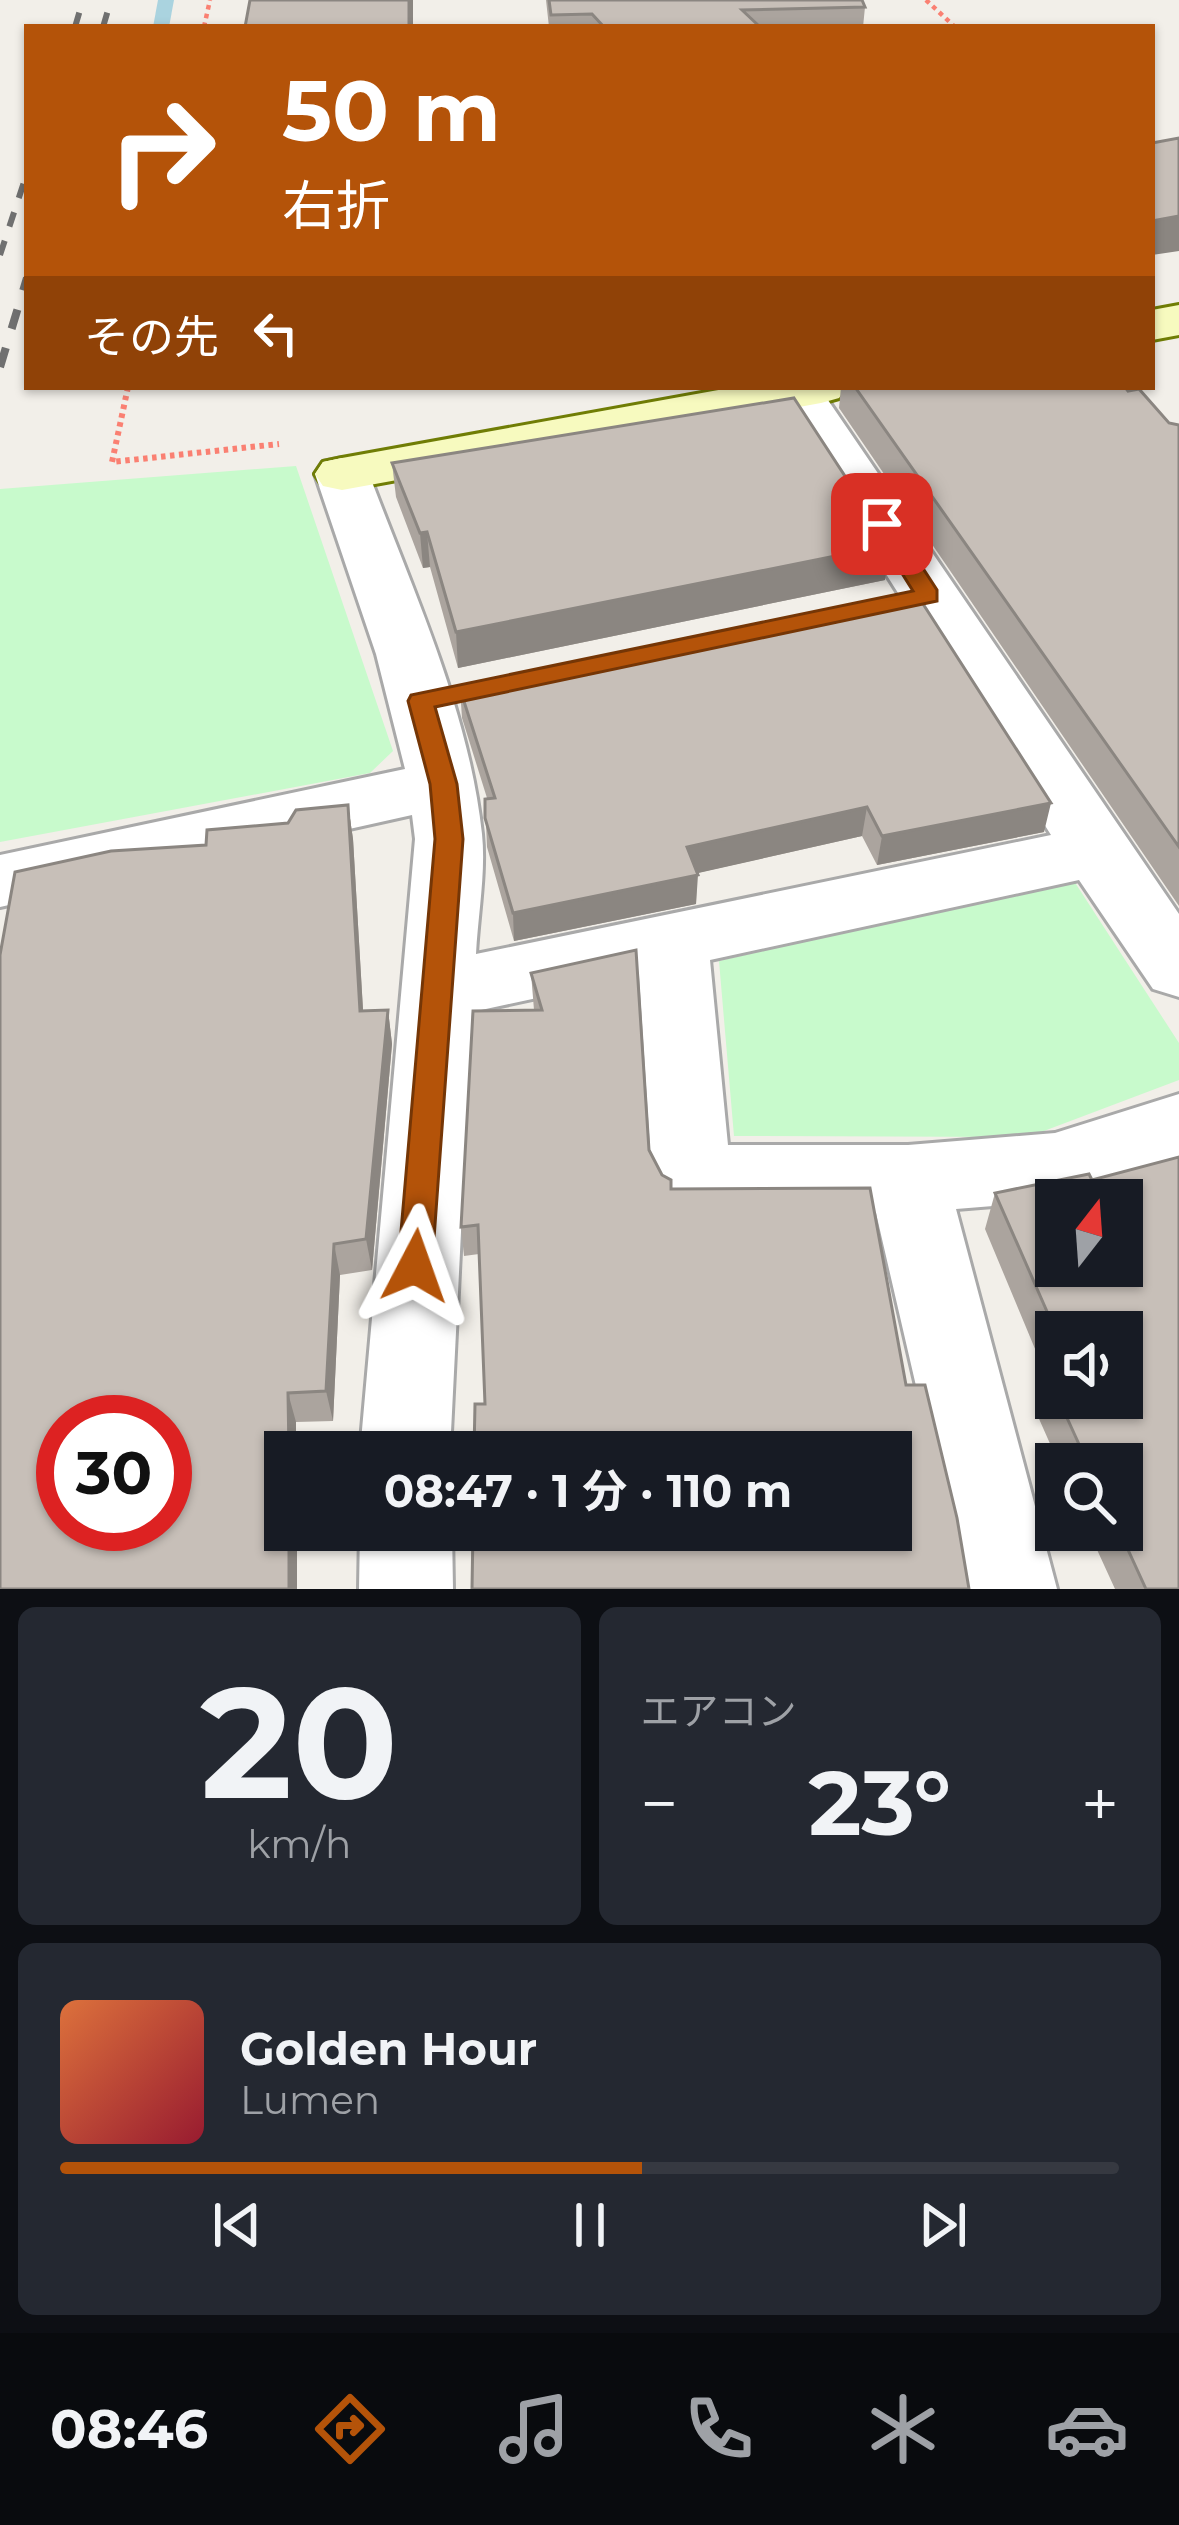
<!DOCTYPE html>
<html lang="ja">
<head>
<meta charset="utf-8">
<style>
	:root { --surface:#171b24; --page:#242831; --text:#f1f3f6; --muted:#9ea1a6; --line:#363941; --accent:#b45309 }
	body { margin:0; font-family:Montserrat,"Noto Sans JP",sans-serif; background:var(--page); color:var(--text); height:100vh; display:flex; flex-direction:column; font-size:45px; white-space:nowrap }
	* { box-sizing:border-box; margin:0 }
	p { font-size:39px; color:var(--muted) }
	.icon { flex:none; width:66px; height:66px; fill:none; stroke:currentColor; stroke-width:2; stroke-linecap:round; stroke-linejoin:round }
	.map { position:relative; height:1589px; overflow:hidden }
	.drawer { display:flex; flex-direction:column; gap:18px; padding:18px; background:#0d0f14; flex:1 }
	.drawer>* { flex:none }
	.banner { position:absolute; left:24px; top:24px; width:1131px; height:366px; border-radius:0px; box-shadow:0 3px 9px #0004; background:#b45309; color:#fff; overflow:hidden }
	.needle { width:78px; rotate:17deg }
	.controls { position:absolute; left:1035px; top:1179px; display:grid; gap:24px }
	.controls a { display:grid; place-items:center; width:108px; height:108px; border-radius:0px; background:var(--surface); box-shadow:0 3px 9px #0004; font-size:60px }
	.speed { position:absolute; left:36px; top:1395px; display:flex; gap:24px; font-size:60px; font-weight:700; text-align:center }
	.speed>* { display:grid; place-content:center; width:156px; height:156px; border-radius:50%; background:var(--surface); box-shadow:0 3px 9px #0004; line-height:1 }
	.speed .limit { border:18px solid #d22; background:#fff; color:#111 }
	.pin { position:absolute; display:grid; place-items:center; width:102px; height:102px; color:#fff; margin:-51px; border-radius:24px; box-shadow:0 6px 18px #0006 }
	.me { position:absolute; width:132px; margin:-66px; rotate:4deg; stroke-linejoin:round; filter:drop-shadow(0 0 9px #0008) }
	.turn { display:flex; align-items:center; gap:42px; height:252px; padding:0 60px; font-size:54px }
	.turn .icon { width:156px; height:156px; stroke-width:2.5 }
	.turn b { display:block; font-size:84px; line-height:102px }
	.then { display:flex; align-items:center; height:114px; padding:0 60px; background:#0003; gap:24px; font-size:45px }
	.big { font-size:90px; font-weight:700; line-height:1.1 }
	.drawer .tile { flex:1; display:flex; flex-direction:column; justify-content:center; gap:18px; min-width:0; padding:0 42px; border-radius:18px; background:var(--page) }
	.drawer .dial { align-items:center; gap:0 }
	.dial b { font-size:156px; line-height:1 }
	.song { display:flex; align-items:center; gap:36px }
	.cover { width:144px; height:144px; border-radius:18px; background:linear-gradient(135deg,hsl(20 70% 55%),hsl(350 70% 35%)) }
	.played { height:12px; border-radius:6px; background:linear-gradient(90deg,var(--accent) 55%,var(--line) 55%) }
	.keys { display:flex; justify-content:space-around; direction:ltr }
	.heat { display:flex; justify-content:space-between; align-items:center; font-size:66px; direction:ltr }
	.drawer .tiles { flex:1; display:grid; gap:18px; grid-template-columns:1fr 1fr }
	.tile:last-child { grid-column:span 2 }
	.trip { position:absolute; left:264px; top:1431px; width:648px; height:120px; border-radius:0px; background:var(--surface); box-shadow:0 3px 9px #0004; font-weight:700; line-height:120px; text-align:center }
	.tab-bar { display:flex; height:192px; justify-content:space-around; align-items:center; background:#090b0e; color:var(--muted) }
	.tab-bar .icon { width:84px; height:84px }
	.tab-bar .selected { color:var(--accent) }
	.tab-bar b { font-size:54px; color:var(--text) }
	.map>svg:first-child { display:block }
	.park { fill:#c8facc }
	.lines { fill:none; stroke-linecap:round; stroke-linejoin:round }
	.stream { fill:#aad3df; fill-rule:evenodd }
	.street-casing { stroke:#a9a9a9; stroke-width:6 }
	.secondary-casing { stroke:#707d05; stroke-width:6 }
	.path-far1 { stroke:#fa8072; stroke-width:4.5; stroke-dasharray:4.5 4.5; stroke-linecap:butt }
	.path { stroke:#fa8072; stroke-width:6; stroke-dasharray:4.5 4.5; stroke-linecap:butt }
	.street { fill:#fff; fill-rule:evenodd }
	.secondary { fill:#f7fabf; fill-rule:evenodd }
	.rail-far1 { stroke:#707070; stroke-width:6; stroke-dasharray:15 15; stroke-linecap:butt }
	.rail { stroke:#707070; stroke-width:8; stroke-dasharray:20 20; stroke-linecap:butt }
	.wall { fill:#aba49e; fill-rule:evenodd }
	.shaded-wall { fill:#8b8681 }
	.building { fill:#c7bfb8; stroke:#8b8681; stroke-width:3; fill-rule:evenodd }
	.route { fill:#b45309; stroke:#753606; stroke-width:3 }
</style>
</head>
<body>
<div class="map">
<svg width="1179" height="1589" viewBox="0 0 1179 1589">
	<rect width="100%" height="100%" fill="#f2efe9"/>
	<path class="park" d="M 296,466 L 393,751 L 370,773 L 0,842 L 0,489 Z
		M 1072,878 L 1179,1043 L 1179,1080 L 1028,1137 L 734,1136 L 719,961 Z"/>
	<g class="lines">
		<path class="stream" d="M 158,0 L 174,0 L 169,27 L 153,27 Z"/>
		<defs>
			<path id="street" d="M 775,387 L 819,387 L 1179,914 L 1179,997 L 1153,989 L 1079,880 L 710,960 L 728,1145 L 908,1145 L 1055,1133 L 1179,1094 L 1179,1160 L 1055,1201 L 956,1209 L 1057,1589 L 963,1589 L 876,1213 L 692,1213 L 664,1203 L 652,1179 L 639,976 L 472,1012 L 450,1452 L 360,1452 L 415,839 L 412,815 L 0,907 L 0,855 L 405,769 L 376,654 L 315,474 L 323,462 L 342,458 L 361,462 L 369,474 C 413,591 469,711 482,834 C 486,872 478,915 476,954 L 1051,835 L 771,392 Z
				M 360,1530 L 452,1530 L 453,1589 L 359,1589 Z"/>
			<path id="secondary" d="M 1179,305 L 1179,335 L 1152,340 L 1152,310 Z
				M 735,387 L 847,387 L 839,398 L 821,403 L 342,490 L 323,486 L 315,474 L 323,462 L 342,458 Z"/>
		</defs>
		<use href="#street" class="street-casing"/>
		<use href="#secondary" class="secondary-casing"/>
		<path class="path-far1" d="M 926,0 L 955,27
			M 204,27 L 210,0"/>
		<path class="path" d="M 128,387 L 112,462 L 279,444"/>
		<use href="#street" class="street"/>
		<use href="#secondary" class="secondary"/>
		<path class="rail-far1" d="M 75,27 L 83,0
			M 103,27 L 111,0
			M 0,255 L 27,173"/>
		<path class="rail" d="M 0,367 L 27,278"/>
	</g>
	<path class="wall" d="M 546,0 L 862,0 L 865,7 L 863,27 L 549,27 Z
		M 841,387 L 1125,387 L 1169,423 L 1179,425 L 1179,906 L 839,408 Z
		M 392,463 L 885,580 L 458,668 L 430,567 L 423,568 L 396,497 Z
		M 460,689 L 1044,832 L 877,865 L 862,836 L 697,873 L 696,904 L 514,941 L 487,847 L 485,799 L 487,798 L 462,718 Z
		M 348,805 L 353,839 L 363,1010 L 388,1010 L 392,1044 L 372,1270 L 340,1275 L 333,1421 L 296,1422 L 296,1452 L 285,1452 L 285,1530 L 297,1530 L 297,1589 L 0,1589 L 0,955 L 15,872 L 111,851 L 206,845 L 207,830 L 288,823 L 296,810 ZM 63,1422 L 165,1422 L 165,1524 L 63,1524 Z
		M 636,950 L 485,1404 L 479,1254 L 464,1256 L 461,1227 L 534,1010 L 531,973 Z
		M 1092,1180 L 1179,1589 L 1115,1589 L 1088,1530 L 1122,1530 L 1122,1464 L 1059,1464 L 1036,1412 L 1048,1380 L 985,1229 L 995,1193 ZM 1056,1332 L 1122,1398 L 1056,1398 Z"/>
	<path class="shaded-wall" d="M 409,0 L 413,0 L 413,27 L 409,27 Z
		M 1179,216 L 1179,251 L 1152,255 L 1152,221 Z
		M 427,532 L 430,567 L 423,568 L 420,533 Z
		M 890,545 L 885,580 L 458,668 L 456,632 Z
		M 1051,803 L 1044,832 L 877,865 L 882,836 Z
		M 348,805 L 353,839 L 365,1044 L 360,1011 Z
		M 867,807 L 862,836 L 685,876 L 687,847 Z
		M 698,875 L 696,904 L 514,941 L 513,913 Z
		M 388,1010 L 392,1044 L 372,1270 L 366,1239 Z
		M 334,1244 L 340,1275 L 333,1421 L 326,1391 Z
		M 288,1393 L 296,1422 L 296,1452 L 289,1452 Z
		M 289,1530 L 297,1530 L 297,1589 L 289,1589 Z"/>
	<path class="building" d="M 250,0 L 409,0 L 409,27 L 245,27 Z
		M 549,0 L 862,0 L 865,7 L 742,10 L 760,27 L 604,27 L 592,14 L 551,15 Z
		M 1179,138 L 1179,216 L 1152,221 L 1152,143 Z
		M 855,387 L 1125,387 L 1128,391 L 1139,389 L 1169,423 L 1179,425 L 1179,847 Z
		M 794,398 L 890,545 L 456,632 L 427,532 L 420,533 L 392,463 Z
		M 916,593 L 1051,803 L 882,836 L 867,807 L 687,847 L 698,875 L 513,913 L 485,818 L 485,799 L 495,798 L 460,689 Z
		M 348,805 L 360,1011 L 388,1010 L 366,1239 L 334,1244 L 326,1391 L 288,1393 L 289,1452 L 285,1452 L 285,1530 L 289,1530 L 289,1589 L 0,1589 L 0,955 L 15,872 L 111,851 L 206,845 L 207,830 L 288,823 L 296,810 ZM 63,1422 L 165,1422 L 165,1524 L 63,1524 Z
		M 636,950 L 649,1150 L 662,1175 L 671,1180 L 671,1189 L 870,1188 L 906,1385 L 925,1385 L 957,1518 L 969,1589 L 472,1589 L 473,1530 L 891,1530 L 891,1452 L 474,1452 L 475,1404 L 485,1404 L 478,1225 L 461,1227 L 473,1011 L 542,1010 L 531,973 Z
		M 1179,1157 L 1179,1589 L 1146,1589 L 1119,1530 L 1122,1530 L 1122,1464 L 1088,1464 L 1058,1398 L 1122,1398 L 1122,1332 L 1056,1332 L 995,1193 L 1089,1174 L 1092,1180 ZM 1056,1200 L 1122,1200 L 1122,1266 L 1056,1266 Z
		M 1049,1378 L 1056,1378 L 1056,1394 Z"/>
	<path class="route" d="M 882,517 L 891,519 L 937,590 L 937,601 L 435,707 L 457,784 L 463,839 L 432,1266 L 427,1277 L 415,1281 L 403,1277 L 398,1266 L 435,839 L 430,784 L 408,701 L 411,695 L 913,591 L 871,524 Z"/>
</svg>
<div class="controls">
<a><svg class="needle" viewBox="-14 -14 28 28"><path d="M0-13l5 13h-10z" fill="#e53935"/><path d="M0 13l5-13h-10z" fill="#9ea1a6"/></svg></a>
<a><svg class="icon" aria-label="sound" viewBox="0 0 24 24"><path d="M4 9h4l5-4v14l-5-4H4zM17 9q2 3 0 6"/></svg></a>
<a><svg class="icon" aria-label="search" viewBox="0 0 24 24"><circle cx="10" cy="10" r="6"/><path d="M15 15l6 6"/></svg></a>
</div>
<div class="speed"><div class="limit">30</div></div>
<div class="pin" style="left:882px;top:524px;background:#d93025"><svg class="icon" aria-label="arrive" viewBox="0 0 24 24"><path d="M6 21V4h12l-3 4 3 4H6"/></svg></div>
<svg class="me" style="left:415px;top:1266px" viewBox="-20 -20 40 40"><path d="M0-17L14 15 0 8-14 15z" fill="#b45309" stroke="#fff" stroke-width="4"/></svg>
<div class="trip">08:47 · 1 分 · 110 m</div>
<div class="banner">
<div class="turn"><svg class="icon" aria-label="right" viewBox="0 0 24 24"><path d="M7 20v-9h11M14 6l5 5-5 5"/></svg><div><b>50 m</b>右折</div></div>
<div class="then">その先<svg class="icon" aria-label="left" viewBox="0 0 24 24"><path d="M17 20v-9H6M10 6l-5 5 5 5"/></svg></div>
</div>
</div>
<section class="drawer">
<div class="tiles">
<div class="tile dial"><b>20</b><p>km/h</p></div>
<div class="tile"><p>エアコン</p>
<div class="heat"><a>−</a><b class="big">23°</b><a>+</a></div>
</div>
<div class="tile">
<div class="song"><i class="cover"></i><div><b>Golden Hour</b><p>Lumen</p></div></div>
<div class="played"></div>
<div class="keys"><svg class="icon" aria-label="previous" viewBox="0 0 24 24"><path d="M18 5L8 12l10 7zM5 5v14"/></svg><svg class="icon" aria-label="pause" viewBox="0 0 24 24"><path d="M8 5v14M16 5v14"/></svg><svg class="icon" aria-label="next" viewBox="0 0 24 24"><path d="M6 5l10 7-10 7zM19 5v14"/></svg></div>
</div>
</div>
</section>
<nav class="tab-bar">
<b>08:46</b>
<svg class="icon selected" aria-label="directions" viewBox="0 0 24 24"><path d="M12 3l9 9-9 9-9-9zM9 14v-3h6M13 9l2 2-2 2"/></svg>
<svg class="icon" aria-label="music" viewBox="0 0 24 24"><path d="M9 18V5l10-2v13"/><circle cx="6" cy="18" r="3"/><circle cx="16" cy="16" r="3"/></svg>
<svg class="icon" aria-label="phone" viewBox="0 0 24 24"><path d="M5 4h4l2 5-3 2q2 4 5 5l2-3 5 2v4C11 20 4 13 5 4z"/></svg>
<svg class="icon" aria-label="climate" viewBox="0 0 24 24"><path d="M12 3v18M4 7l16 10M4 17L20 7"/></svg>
<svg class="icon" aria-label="car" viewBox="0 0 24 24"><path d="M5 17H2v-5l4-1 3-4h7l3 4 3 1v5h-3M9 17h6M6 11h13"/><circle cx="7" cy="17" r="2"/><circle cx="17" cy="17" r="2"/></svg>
</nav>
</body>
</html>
